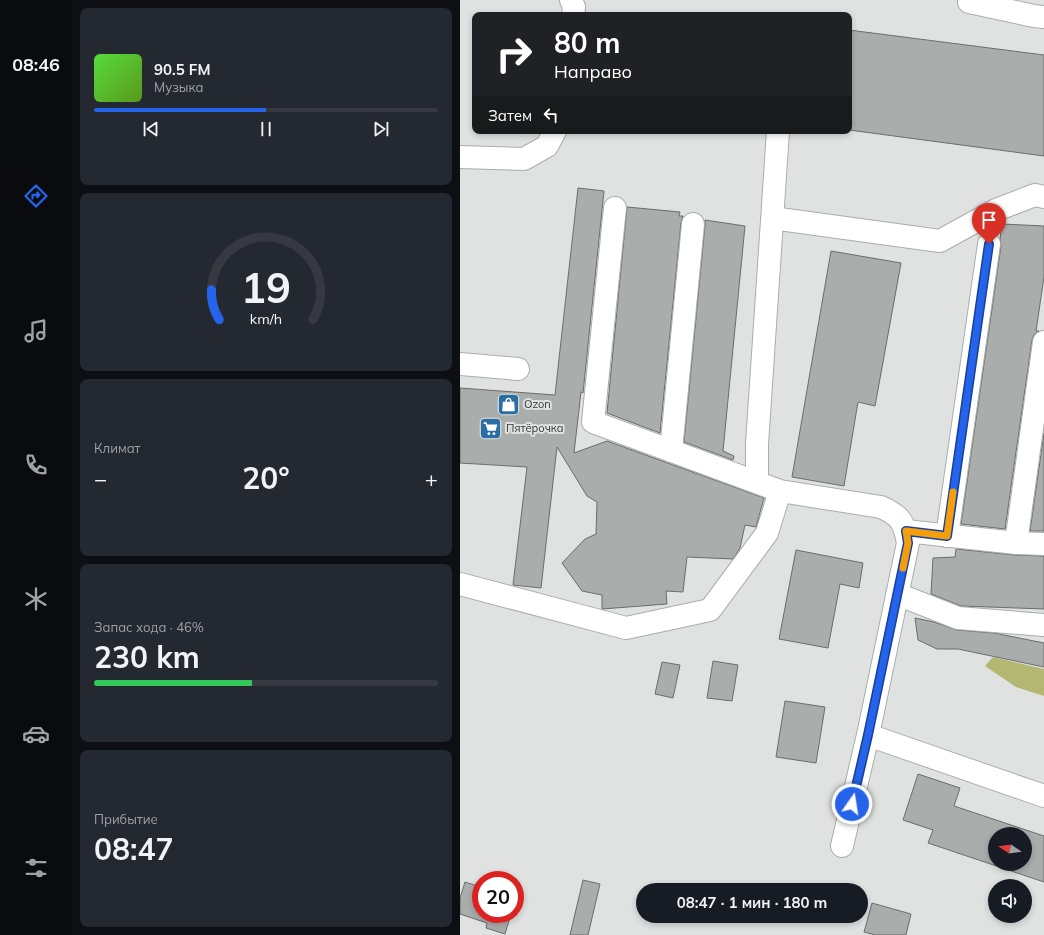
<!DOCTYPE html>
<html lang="ru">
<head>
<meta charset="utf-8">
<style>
	:root { --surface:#171b24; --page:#242831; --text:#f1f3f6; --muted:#9ea1a6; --line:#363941; --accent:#2563eb }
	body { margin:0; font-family:Mulish,sans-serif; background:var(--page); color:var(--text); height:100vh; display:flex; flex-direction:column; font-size:15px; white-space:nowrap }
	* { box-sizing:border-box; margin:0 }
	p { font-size:13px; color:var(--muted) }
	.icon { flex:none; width:22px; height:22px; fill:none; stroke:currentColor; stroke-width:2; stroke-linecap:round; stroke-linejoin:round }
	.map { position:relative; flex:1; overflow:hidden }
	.details { display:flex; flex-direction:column; gap:8px; padding:8px; background:#0d0f14; width:388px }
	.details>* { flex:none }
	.guide { position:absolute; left:12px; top:12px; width:380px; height:122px; border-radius:8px; box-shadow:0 2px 6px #0003; background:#202124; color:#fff; overflow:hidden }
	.needle { width:26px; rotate:283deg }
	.buttons { position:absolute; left:528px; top:827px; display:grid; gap:8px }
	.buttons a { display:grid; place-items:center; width:44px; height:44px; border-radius:50%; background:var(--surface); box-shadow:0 2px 6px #0003; font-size:20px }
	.speed { position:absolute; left:12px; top:871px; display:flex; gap:8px; font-size:20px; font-weight:700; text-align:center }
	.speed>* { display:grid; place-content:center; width:52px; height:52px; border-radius:50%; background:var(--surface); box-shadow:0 2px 6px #0003; line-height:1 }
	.speed .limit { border:6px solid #d22; background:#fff; color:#111 }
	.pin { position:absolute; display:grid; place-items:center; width:34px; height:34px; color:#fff; margin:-41px -17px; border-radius:50% 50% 50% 0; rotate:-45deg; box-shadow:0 0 4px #0007 }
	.pin .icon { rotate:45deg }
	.me { position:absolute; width:44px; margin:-22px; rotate:13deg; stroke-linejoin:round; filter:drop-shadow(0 0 3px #0008) }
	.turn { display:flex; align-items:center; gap:14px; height:84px; padding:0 16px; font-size:18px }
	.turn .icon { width:52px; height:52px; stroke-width:2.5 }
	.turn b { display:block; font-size:28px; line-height:34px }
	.then { display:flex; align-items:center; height:38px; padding:0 16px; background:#0003; gap:8px; font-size:15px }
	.big { font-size:30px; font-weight:700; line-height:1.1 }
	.details .card { flex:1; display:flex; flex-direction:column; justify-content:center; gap:6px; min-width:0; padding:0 14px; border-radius:8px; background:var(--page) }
	.details .dial { align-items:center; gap:0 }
	.dial svg { height:104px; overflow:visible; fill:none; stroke:var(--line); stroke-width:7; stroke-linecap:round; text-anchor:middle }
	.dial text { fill:var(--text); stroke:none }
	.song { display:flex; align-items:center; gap:12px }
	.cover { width:48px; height:48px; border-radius:6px; background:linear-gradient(135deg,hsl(110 70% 55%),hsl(90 70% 35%)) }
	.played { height:4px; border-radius:2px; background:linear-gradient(90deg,var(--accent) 50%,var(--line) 50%) }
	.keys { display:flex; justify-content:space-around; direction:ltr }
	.heat { display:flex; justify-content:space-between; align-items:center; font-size:22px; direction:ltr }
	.charge { height:6px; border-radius:3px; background:linear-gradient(90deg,#34c759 46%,var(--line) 0) }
	.trip { position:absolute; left:176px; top:883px; width:232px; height:40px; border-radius:20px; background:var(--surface); box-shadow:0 2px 6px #0003; font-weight:700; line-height:40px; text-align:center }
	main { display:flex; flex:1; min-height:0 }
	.dock { display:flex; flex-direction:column; width:72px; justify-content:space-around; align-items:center; background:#090b0e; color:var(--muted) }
	.dock .icon { width:28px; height:28px }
	.dock .selected { color:var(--accent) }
	.dock b { font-size:18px; color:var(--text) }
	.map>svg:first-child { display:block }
	.green { fill:#b3b772 }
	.building { fill:#a9adac; stroke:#6a6d6c; fill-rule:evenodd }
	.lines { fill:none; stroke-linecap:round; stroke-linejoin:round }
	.minor-casing { stroke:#aaaeab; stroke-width:24 }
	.minor { stroke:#fff; stroke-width:22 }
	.route-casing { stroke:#184099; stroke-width:10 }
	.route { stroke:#2563eb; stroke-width:7 }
	.slow { stroke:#f59e0b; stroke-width:7 }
	.labels { text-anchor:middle; stroke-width:4; stroke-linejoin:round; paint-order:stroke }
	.poi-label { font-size:11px; fill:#343635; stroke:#dfe2e0; text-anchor:start }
</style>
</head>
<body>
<main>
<nav class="dock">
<b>08:46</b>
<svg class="icon selected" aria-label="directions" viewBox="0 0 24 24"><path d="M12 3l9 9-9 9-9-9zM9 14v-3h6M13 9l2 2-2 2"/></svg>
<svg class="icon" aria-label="music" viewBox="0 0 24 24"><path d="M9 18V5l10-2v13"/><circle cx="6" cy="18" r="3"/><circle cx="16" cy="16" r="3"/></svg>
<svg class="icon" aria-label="phone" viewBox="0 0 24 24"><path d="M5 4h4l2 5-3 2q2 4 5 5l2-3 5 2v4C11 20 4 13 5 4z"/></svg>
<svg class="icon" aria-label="climate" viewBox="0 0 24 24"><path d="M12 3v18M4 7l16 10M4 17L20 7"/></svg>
<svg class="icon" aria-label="car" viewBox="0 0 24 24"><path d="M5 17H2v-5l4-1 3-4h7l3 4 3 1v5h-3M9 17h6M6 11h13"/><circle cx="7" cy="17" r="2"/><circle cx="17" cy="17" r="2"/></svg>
<svg class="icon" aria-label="filters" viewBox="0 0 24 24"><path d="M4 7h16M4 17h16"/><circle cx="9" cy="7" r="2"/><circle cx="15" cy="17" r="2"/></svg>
</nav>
<section class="details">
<div class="card">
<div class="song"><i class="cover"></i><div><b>90.5 FM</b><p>Музыка</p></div></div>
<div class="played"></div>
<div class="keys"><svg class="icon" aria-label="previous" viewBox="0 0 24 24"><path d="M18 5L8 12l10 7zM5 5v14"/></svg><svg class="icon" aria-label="pause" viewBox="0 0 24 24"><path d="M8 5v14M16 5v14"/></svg><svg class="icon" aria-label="next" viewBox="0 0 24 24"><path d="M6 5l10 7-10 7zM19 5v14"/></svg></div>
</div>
<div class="card dial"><svg viewBox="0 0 100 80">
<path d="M14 69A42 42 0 1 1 86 69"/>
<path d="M14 69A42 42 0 0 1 8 46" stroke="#2563eb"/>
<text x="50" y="56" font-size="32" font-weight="700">19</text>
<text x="50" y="72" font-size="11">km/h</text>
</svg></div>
<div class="card"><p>Климат</p>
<div class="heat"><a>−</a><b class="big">20°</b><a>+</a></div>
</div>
<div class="card"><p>Запас хода · 46%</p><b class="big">230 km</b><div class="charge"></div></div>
<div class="card"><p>Прибытие</p><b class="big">08:47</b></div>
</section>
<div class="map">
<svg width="584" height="935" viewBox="0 0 584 935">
	<rect width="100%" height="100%" fill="#dfe2e0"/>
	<path class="green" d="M 533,657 L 584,669 L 584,696 L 556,687 L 525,666 Z"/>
	<path class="building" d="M 389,30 L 584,55 L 584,156 L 389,130 Z
		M 118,188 L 144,191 L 123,393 L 121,392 L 114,453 L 147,441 L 304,498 L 296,527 L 285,525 L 280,548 L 273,559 L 227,557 L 223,592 L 206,591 L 207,604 L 142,609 L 142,595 L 122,591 L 102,563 L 125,539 L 136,534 L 137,502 L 127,496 L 97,447 L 81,588 L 53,585 L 67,467 L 0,463 L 0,388 L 95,395 Z
		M 167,207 L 220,212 L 219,216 L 223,216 L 221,223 L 200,433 L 147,413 Z
		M 245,220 L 285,226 L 263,451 L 274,456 L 273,460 L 224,442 L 245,225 Z
		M 542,224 L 584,226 L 584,277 L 576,331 L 579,331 L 574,335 L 572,340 L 545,529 L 501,524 L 541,246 L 540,239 Z
		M 371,251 L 441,263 L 415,406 L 398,402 L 384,486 L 332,477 Z
		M 584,433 L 584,531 L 570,531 Z
		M 496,549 L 555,555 L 584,556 L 584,609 L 501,606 L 471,594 L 473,558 L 495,557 Z
		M 336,550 L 403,563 L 399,588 L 380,584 L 368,648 L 319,639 Z
		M 455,618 L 474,622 L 497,630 L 534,633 L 584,643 L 584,667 L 498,649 L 477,649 L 458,640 Z
		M 253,661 L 278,665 L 272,701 L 247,698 Z
		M 202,662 L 220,665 L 213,698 L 195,694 Z
		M 325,701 L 365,707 L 356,763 L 316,757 Z
		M 458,774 L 500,788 L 494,806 L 584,836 L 584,882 L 468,843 L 473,830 L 443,820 ZM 535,834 L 565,834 L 565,864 L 535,864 Z
		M 123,880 L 140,884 L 128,935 L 110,935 Z
		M 5,882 L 21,887 L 21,914 L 51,914 L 45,934 L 26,928 L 27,923 L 0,914 L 0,898 Z
		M 412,903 L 451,914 L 446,935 L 415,935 L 404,932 Z"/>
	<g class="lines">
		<defs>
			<path id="minor" d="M 111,0 L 114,7 L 113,15
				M 509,2 L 574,16 L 584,17
				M 0,157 L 64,159 L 87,146 L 95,131
				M 312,218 L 480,241 L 536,210 L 575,195 L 584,197
				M 0,364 L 58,369
				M 211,451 L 233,224
				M 297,482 L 297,444 L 318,131
				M 320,491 L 421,507 C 441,516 444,522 448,543 L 408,735 L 382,846
				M 446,531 L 556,543 L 584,544
				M 487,536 L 529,244
				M 556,543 L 584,342
				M 0,584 L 166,628 L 250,610 L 307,533 L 320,491 L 133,422 L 155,208
				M 437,594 L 498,618 L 584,625
				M 408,735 L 584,796"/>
		</defs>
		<use href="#minor" class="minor-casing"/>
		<use href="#minor" class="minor"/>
	</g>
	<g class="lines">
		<defs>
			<path id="route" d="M 392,804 L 408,735 L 448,543 L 446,531 L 487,536 L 529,244"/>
		</defs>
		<use href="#route" class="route-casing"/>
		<use href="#route" class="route"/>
		<path class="slow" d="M 443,568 L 448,543 L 446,531 L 487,536 L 493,492"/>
	</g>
	<defs>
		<symbol id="shop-square" viewBox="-11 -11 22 22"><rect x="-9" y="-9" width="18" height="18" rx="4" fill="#2a6ea3" stroke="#dfe2e0"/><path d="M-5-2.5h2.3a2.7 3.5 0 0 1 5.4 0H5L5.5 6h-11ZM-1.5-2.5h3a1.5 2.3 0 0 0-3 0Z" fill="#fff"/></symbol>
		<symbol id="supermarket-square" viewBox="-11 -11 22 22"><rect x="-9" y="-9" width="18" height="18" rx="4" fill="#2a6ea3" stroke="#dfe2e0"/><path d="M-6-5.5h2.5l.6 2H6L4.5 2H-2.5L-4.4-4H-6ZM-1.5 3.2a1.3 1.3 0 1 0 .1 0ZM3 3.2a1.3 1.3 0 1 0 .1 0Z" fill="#fff"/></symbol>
	</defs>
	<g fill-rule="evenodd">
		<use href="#shop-square" x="36" y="392" width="25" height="25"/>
		<use href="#supermarket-square" x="18" y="416" width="25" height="25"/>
	</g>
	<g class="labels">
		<g class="poi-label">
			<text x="64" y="408">Ozon</text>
			<text x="46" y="432">Пятёрочка</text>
		</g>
	</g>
</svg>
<div class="buttons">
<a><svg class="needle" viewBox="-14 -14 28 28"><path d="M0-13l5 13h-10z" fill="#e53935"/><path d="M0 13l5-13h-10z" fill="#9ea1a6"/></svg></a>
<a><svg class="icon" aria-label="sound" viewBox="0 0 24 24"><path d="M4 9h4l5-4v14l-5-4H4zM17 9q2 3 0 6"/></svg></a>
</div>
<div class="speed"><div class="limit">20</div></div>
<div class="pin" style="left:529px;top:244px;background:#d93025"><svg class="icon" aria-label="arrive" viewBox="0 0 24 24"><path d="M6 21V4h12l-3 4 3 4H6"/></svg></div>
<svg class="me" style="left:392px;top:804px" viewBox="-20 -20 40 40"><circle r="17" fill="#2563eb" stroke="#fff" stroke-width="3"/><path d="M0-11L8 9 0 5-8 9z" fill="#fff"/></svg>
<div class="trip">08:47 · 1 мин · 180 m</div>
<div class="guide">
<div class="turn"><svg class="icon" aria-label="right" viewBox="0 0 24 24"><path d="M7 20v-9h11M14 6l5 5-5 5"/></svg><div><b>80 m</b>Направо</div></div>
<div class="then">Затем<svg class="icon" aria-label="left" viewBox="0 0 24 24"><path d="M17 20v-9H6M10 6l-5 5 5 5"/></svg></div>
</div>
</div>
</main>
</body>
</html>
